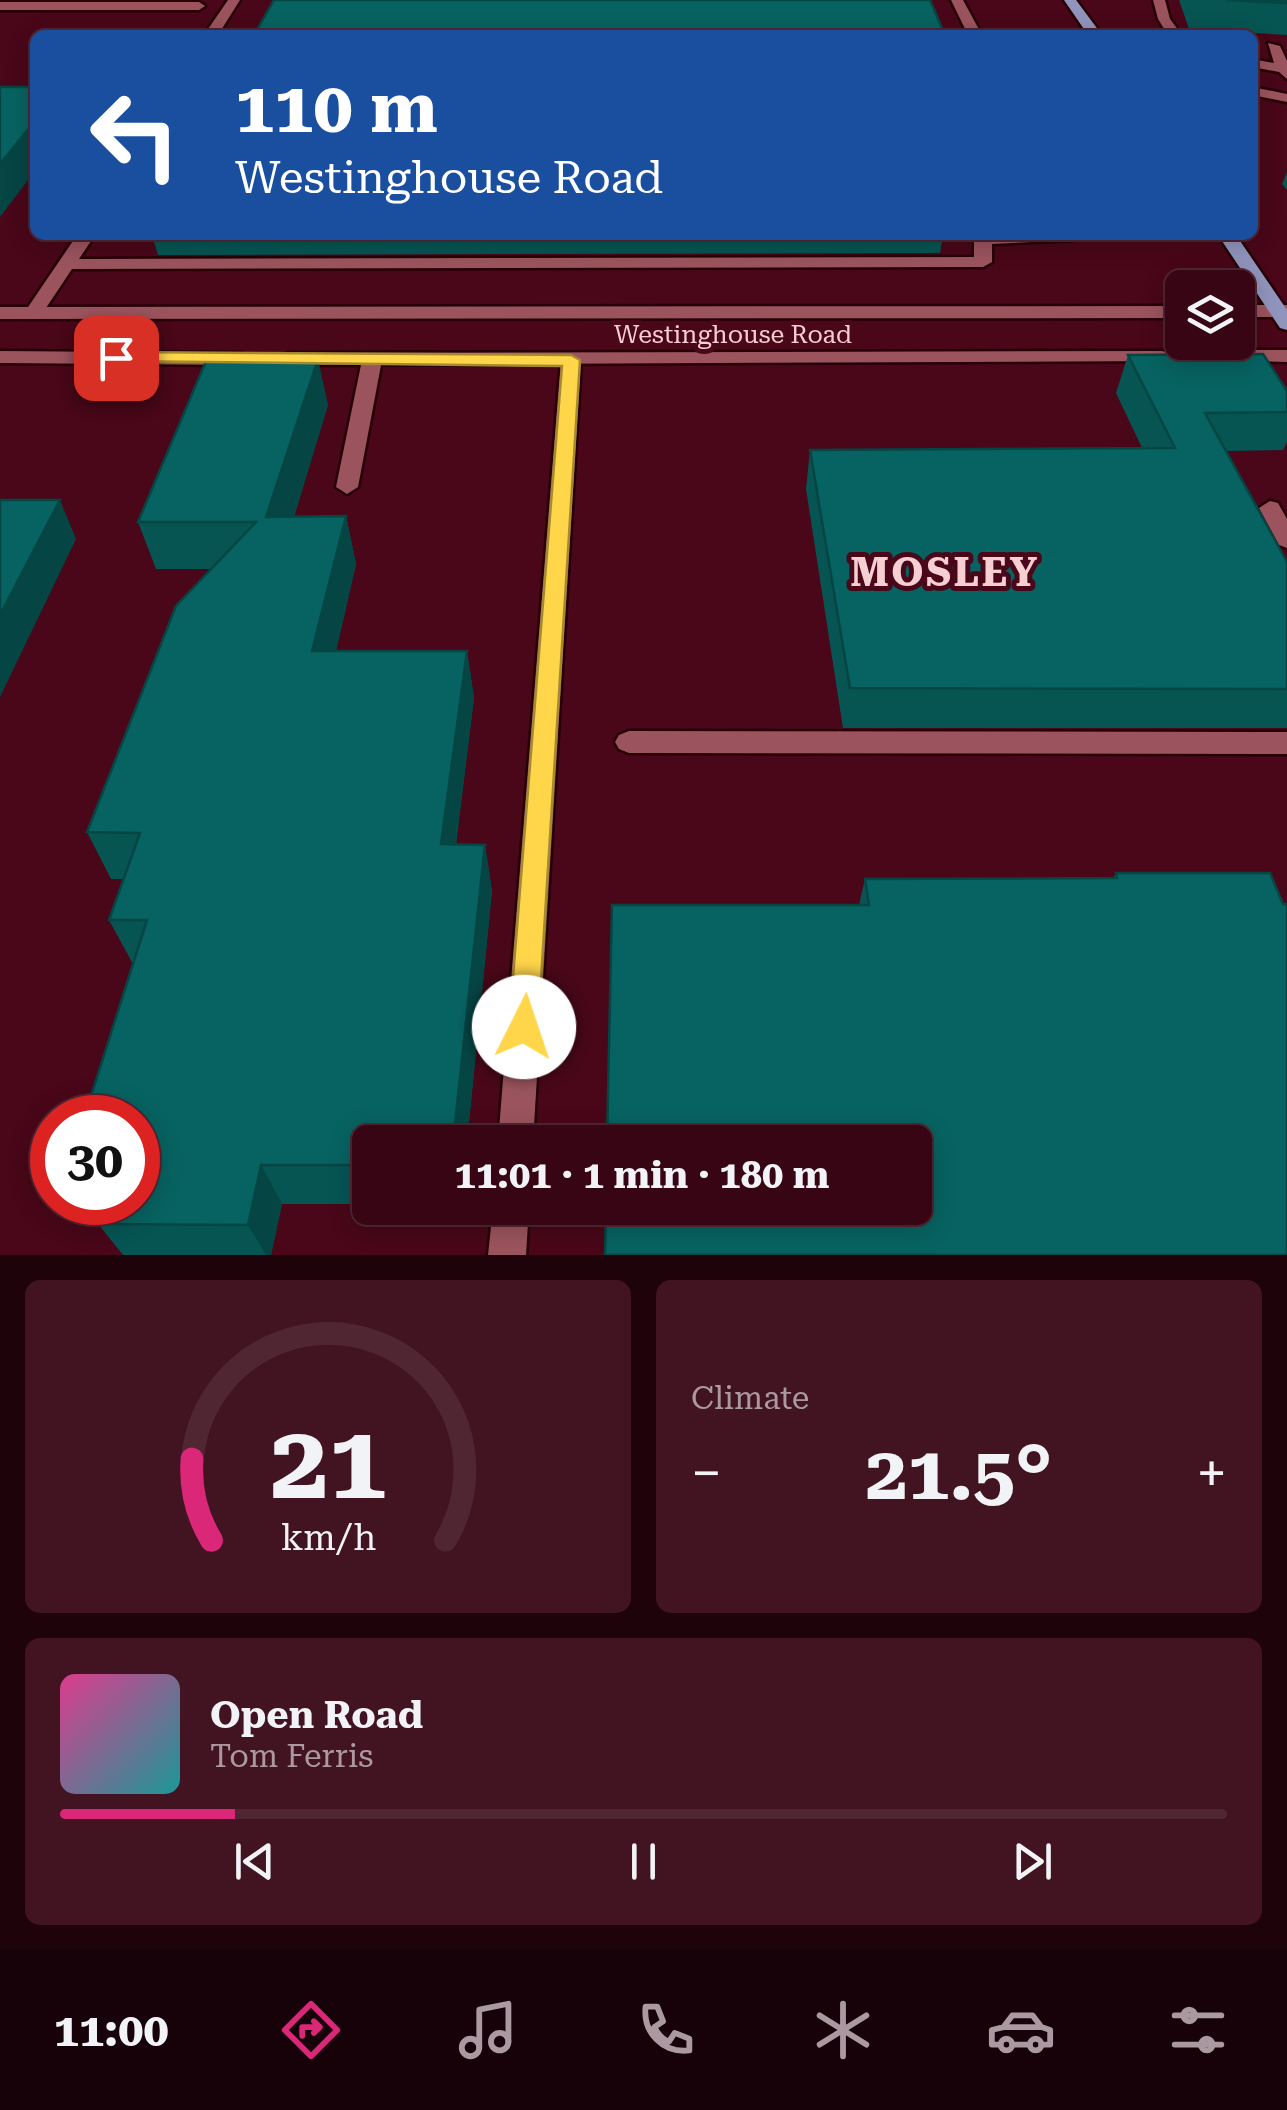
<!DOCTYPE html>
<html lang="en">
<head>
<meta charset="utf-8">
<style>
	:root { --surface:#370513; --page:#421321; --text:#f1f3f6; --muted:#aa99a0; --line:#512633; --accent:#db2777 }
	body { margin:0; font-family:"Roboto Serif",serif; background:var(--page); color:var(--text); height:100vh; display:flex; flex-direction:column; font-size:38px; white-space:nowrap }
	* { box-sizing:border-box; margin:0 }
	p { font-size:32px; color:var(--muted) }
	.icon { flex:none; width:55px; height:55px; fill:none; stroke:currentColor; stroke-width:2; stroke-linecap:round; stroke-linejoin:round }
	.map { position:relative; height:1255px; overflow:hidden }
	.details { display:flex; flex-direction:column; gap:25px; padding:25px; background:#1e030a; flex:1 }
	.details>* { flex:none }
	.guide { position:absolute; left:30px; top:30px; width:1228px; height:210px; border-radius:15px; box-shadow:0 5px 25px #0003,0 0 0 2px var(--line); background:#1a4fa0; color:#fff; overflow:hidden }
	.tools { position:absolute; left:1165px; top:270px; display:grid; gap:20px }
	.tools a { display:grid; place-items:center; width:90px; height:90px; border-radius:15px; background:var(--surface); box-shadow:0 5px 25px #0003,0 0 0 2px var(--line); font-size:50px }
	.speed { position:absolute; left:30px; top:1095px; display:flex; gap:20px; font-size:50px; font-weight:700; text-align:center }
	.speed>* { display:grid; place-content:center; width:130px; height:130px; border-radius:50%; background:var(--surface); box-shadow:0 5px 25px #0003,0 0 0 2px var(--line); line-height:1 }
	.speed .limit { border:15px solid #d22; background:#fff; color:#111 }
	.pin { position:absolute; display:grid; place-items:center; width:85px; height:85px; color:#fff; margin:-42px; border-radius:20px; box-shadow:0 5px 15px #0006 }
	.me { position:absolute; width:110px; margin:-55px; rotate:4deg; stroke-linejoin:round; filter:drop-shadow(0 0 8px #0008) }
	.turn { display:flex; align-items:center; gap:35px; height:210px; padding:0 40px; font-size:45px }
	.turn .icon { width:130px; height:130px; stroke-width:2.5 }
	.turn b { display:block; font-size:70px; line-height:85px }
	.big { font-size:75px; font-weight:700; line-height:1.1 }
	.details .widget { flex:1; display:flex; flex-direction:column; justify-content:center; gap:15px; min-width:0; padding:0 35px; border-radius:15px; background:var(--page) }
	.details .dial { align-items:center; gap:0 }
	.dial svg { height:260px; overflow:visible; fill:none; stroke:var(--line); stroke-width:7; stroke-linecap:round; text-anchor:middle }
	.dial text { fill:var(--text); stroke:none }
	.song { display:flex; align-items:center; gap:30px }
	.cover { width:120px; height:120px; border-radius:15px; background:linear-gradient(135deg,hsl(330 70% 55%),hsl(180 70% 35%)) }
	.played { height:10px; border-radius:5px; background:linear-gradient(90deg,var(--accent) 15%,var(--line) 15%) }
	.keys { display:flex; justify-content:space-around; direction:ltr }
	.heat { display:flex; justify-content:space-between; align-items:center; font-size:55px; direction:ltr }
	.details .tiles { flex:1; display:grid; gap:25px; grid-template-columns:1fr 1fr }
	.widget:last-child { grid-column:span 2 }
	.trip { position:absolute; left:352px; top:1125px; width:580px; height:100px; border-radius:15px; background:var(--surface); box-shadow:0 5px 25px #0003,0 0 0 2px var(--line); font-weight:700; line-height:100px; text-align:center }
	.tab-bar { display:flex; height:160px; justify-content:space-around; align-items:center; background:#160208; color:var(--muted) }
	.tab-bar .icon { width:70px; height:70px }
	.tab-bar .on { color:var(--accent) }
	.tab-bar b { font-size:45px; color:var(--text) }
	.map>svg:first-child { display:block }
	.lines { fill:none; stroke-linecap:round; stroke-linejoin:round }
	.service-casing { stroke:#260006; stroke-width:5 }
	.minor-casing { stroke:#260006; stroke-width:5 }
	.tertiary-casing { stroke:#260006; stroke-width:5 }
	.primary-casing { stroke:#260006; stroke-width:5 }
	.service { fill:#9b545e; fill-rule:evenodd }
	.minor { fill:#9b545e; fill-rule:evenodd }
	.tertiary { fill:#9b545e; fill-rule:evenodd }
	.primary { fill:#9194bc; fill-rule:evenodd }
	.wall { fill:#065553 }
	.shaded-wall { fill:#054544 }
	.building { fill:#076361; stroke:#054544; stroke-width:2.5 }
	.route { fill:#ffd54a; stroke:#a68a30; stroke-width:2.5 }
	.labels { text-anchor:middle; stroke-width:10; stroke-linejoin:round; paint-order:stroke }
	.far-street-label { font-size:25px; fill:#f7ced2; stroke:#490719 }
	.district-label { font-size:40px; font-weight:bold; letter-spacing:2.5px; fill:#f7ced2; stroke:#490719 }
</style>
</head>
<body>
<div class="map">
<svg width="1287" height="1255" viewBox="0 0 1287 1255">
	<rect width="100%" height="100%" fill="#490719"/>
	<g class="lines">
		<defs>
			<path id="service" d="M 228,0 L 240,0 L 218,35 L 204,35 Z
				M 951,0 L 963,0 L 982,35 L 968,35 Z
				M 1153,0 L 1165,0 L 1170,19 L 1182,35 L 1168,35 L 1158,19 Z
				M 0,2 L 199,2 L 205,6 L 199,10 L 0,10 Z
				M 1268,43 L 1280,46 L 1287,61 L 1287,79 L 1279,72 L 1252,67 L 1252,59 L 1274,63 Z
				M 1252,87 L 1287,94 L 1287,102 L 1252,95 Z
				M 77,235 L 95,235 L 79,259 L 974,257 L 974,239 L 978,235 L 1082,235 L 1073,240 L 992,244 L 992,262 L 983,267 L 72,269 L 40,317 L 26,317 L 24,313 Z
				M 372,354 L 382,360 L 358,487 L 347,494 L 336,487 L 362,360 Z
				M 1270,501 L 1278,503 L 1287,519 L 1287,548 L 1279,545 L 1259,508 Z
				M 629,731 L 1287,732 L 1287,754 L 629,753 L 619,749 L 615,742 L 619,735 Z"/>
			<path id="minor" d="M 571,354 L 581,360 L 533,1142 L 498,1142 L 561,360 Z
				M 493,1208 L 529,1208 L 526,1255 L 488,1255 Z"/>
			<path id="tertiary" d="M 1238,305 L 1287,305 L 1287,317 L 1238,317 Z
				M 1182,306 L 1182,318 L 0,319 L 0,307 Z
				M 1232,350 L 1287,350 L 1287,362 L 1225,360 L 1222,356 Z
				M 0,351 L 242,353 L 252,359 L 242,365 L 0,363 Z
				M 1162,351 L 1169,353 L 1169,361 L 287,365 L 277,359 L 287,353 Z"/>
			<path id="primary" d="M 1064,0 L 1076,0 L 1102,35 L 1088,35 Z
				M 1218,235 L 1236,235 L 1287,310 L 1287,330 L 1280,328 Z"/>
		</defs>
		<use href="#service" class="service-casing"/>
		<use href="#minor" class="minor-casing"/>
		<use href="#tertiary" class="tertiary-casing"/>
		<use href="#primary" class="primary-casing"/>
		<use href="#service" class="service"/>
		<use href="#minor" class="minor"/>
		<use href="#tertiary" class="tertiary"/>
		<use href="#primary" class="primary"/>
	</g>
	<path class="wall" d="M 1179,0 L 1287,0 L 1287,35 L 1189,29 Z
		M 1287,172 L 1287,190 L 1282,184 Z
		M 152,235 L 943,235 L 940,253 L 158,255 Z
		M 1128,355 L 1287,391 L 1287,442 L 1283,450 L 1226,451 L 1287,562 L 1287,728 L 843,728 L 806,489 L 810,450 L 1142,448 L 1116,393 Z
		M 298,359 L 328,405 L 294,517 L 346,516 L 356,564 L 336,651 L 467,651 L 474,698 L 456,845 L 485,845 L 492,891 L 467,1142 L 370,1142 L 370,1204 L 282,1204 L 271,1255 L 123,1255 L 98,1224 L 138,1202 L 133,964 L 109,920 L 124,879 L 111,879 L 87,832 L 211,569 L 156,569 L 138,522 Z
		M 1116,873 L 1283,904 L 859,905 L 865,879 L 1113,878 Z"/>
	<path class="shaded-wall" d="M 35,121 L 35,171 L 0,217 L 0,164 Z
		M 297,354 L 306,394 L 318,359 L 328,405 L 279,564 L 266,517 Z
		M 60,500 L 76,539 L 0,697 L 0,615 Z
		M 346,516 L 356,564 L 325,699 L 312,651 Z
		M 467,651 L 474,698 L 450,891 L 441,844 Z
		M 485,845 L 492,891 L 467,1142 L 453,1142 Z
		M 261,1165 L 282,1204 L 271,1255 L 266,1255 L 248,1225 Z"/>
	<path class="building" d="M 274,0 L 930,0 L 945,35 L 254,35 Z
		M 1227,0 L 1287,0 L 1287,3 Z
		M 0,87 L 35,87 L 35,121 L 0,164 Z
		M 209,354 L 297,354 L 295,359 L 318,359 L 266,517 L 346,516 L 312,651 L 467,651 L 441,844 L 485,845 L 453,1142 L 370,1142 L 370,1165 L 261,1165 L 248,1225 L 98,1224 L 104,1202 L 138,1202 L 138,1118 L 84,1118 L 147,920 L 109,920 L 140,833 L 87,832 L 176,606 L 256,522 L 138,522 Z
		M 1263,354 L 1287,391 L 1287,412 L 1205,413 L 1287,562 L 1287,689 L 850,688 L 810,450 L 1175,448 L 1128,355 Z
		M 0,500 L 60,500 L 0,615 Z
		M 1116,873 L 1270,873 L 1283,904 L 1287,904 L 1287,1255 L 605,1255 L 606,1208 L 915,1208 L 915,1142 L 607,1142 L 612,905 L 869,905 L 865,879 L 1117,878 Z"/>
	<path class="route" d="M 116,352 L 571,355 L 580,360 L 538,1027 L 534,1037 L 524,1041 L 513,1037 L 509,1027 L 562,366 L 109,361 L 107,358 Z"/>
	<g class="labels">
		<g class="far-street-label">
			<text x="733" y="343">Westinghouse Road</text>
		</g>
		<g class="district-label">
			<text x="945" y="586">MOSLEY</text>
		</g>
	</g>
</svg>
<div class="tools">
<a><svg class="icon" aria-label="layers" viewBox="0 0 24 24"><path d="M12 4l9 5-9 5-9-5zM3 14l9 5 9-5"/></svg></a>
</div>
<div class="speed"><div class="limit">30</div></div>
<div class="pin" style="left:116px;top:358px;background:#d93025"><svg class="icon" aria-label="arrive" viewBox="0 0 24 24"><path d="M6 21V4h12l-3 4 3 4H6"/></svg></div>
<svg class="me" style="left:524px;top:1027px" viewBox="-20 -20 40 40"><circle r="19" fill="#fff"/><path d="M0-13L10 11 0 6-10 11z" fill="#ffd54a"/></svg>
<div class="trip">11:01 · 1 min · 180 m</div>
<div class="guide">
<div class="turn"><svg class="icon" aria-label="left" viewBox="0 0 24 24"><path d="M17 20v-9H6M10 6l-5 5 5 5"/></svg><div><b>110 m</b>Westinghouse Road</div></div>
</div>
</div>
<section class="details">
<div class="tiles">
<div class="widget dial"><svg viewBox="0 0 100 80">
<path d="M14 69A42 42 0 1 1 86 69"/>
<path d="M14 69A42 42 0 0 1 8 44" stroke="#db2777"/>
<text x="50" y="56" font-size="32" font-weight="700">21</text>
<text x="50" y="72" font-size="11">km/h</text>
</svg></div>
<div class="widget"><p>Climate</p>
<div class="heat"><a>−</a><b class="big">21.5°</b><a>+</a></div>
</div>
<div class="widget">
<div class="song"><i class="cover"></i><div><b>Open Road</b><p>Tom Ferris</p></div></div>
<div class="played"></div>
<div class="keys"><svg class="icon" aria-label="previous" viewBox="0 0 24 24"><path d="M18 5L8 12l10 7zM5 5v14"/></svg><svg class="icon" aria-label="pause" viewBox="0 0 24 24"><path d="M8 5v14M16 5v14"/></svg><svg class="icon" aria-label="next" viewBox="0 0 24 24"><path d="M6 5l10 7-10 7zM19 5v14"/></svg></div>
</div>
</div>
</section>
<nav class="tab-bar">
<b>11:00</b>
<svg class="icon on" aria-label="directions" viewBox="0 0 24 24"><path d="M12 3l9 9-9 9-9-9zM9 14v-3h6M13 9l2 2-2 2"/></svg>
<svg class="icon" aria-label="music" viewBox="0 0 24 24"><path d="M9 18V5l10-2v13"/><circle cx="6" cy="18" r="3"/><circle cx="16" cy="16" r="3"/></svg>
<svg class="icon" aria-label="phone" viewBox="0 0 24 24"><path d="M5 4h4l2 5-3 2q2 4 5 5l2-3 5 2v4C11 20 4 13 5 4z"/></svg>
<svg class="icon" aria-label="climate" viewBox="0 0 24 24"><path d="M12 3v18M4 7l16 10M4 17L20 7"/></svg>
<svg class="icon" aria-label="car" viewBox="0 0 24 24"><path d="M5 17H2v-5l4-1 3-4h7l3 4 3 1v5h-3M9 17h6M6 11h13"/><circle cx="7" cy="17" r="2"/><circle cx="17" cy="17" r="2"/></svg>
<svg class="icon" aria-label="filters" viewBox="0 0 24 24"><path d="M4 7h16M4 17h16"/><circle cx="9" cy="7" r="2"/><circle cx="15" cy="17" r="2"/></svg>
</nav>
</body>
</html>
